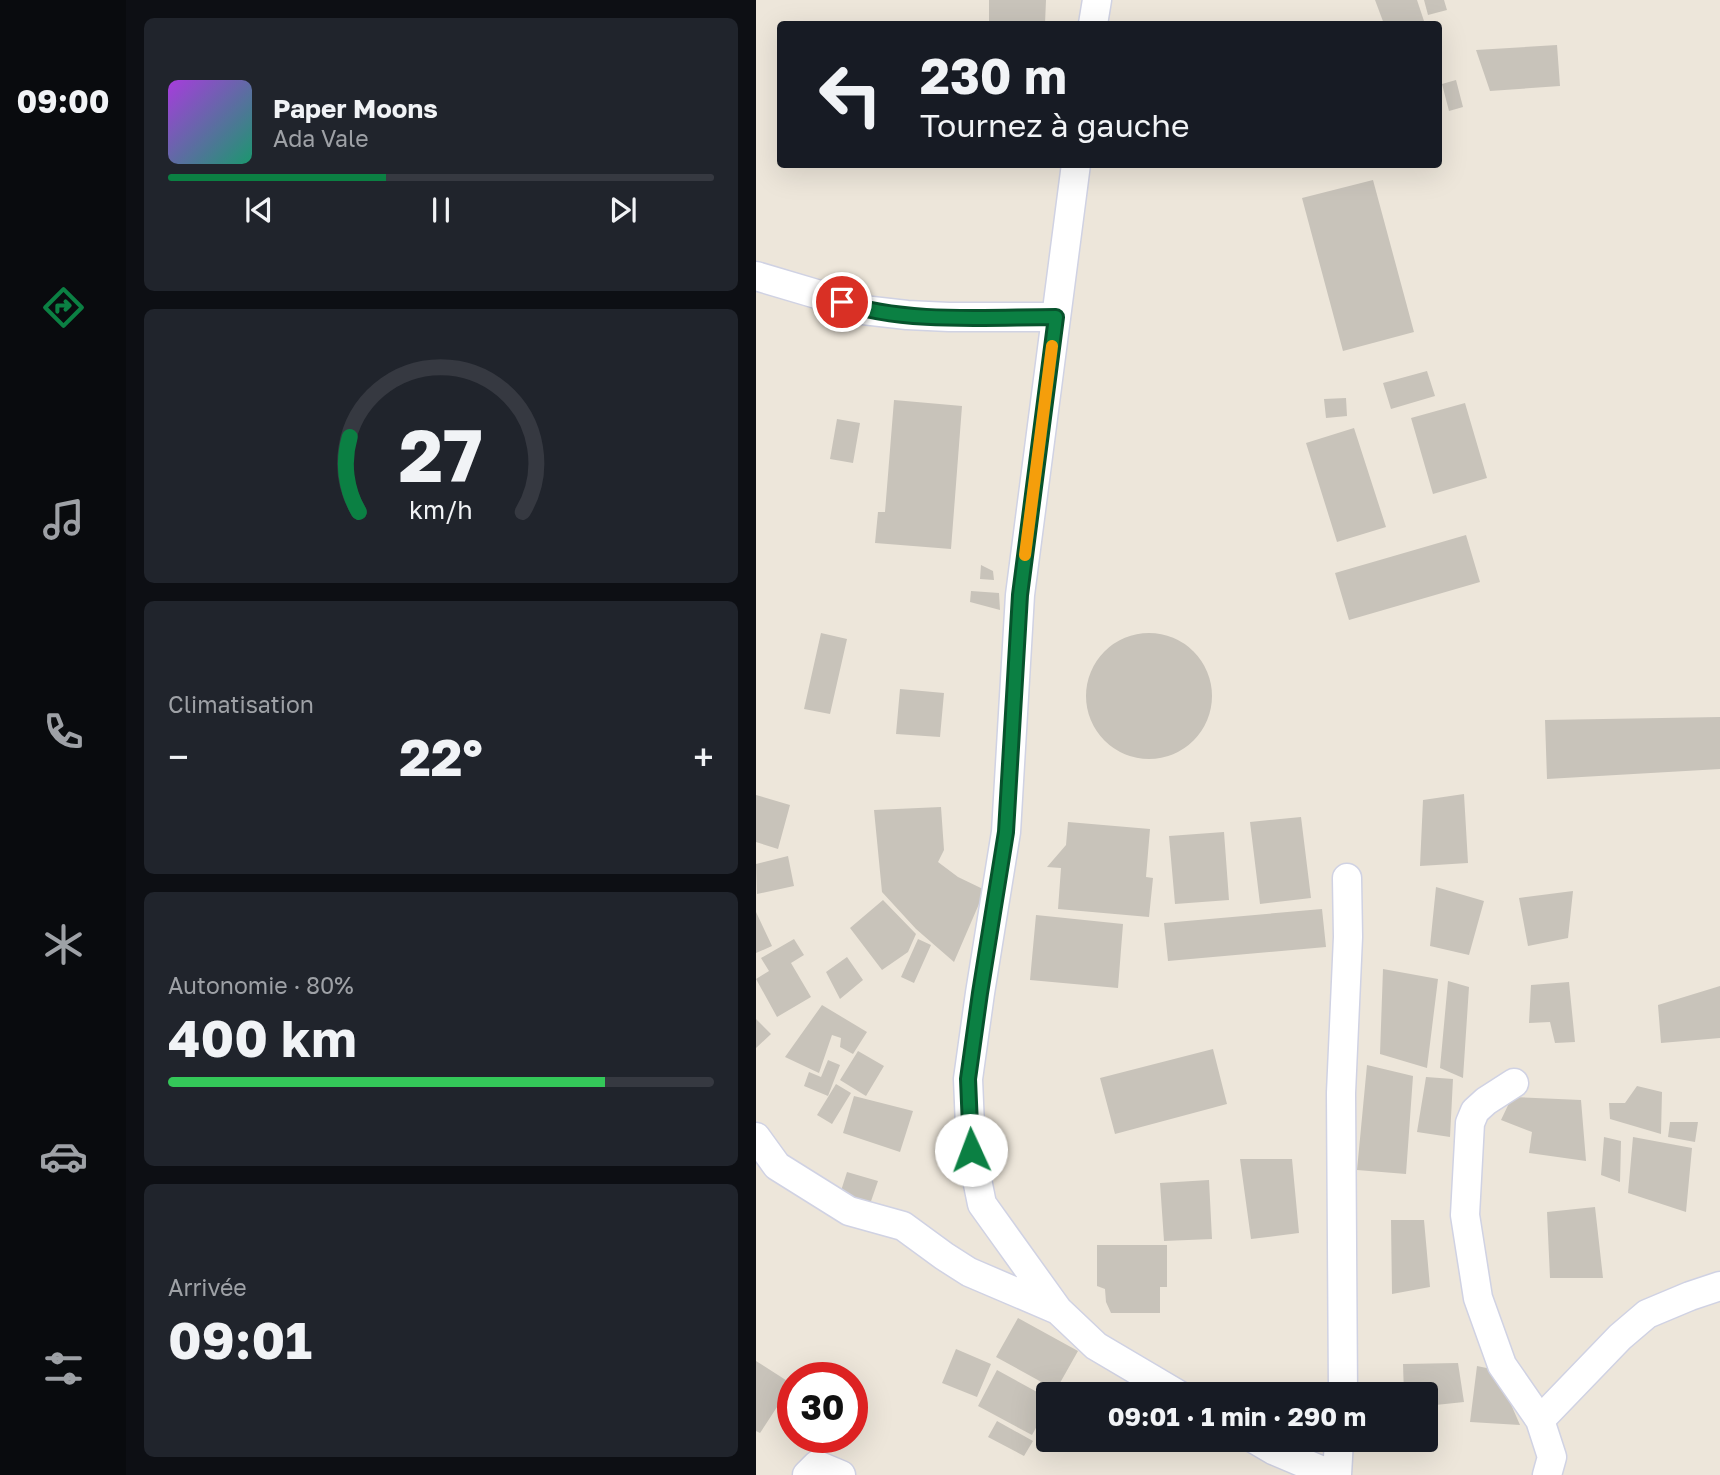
<!DOCTYPE html>
<html lang="fr">
<head>
<meta charset="utf-8">
<style>
	:root { --surface:#171b24; --page:#20242c; --text:#f1f3f6; --muted:#9ea1a6; --line:#363941; --accent:#0b8043 }
	body { margin:0; font-family:"Golos Text",sans-serif; background:var(--page); color:var(--text); height:100vh; display:flex; flex-direction:column; font-size:26px; white-space:nowrap }
	* { box-sizing:border-box; margin:0 }
	p { font-size:23px; color:var(--muted) }
	.icon { flex:none; width:38px; height:38px; fill:none; stroke:currentColor; stroke-width:2; stroke-linecap:round; stroke-linejoin:round }
	.map { position:relative; flex:1; overflow:hidden }
	.details { display:flex; flex-direction:column; gap:18px; padding:18px; background:#0d0f14; width:630px }
	.details>* { flex:none }
	.banner { position:absolute; left:21px; top:21px; width:665px; height:147px; border-radius:7px; box-shadow:0 7px 28px #0002; background:#171b24; color:var(--text); overflow:hidden }
	.speed { position:absolute; left:21px; top:1362px; display:flex; gap:14px; font-size:35px; font-weight:700; text-align:center }
	.speed>* { display:grid; place-content:center; width:91px; height:91px; border-radius:50%; background:var(--surface); box-shadow:0 7px 28px #0002; line-height:1 }
	.speed .limit { border:10px solid #d22; background:#fff; color:#111 }
	.pin { position:absolute; display:grid; place-items:center; width:60px; height:60px; color:#fff; margin:-30px; border:4px solid #fff; border-radius:50%; box-shadow:0 2px 7px #0007 }
	.me { position:absolute; width:77px; margin:-38px; rotate:358deg; stroke-linejoin:round; filter:drop-shadow(0 0 5px #0008) }
	.turn { display:flex; align-items:center; gap:24px; height:147px; padding:0 28px; font-size:32px }
	.turn .icon { width:91px; height:91px; stroke-width:2.5 }
	.turn b { display:block; font-size:49px; line-height:60px }
	.big { font-size:52px; font-weight:700; line-height:1.1 }
	.details .widget { flex:1; display:flex; flex-direction:column; justify-content:center; gap:10px; min-width:0; padding:0 24px; border-radius:10px; background:var(--page) }
	.details .dial { align-items:center; gap:0 }
	.dial svg { height:182px; overflow:visible; fill:none; stroke:var(--line); stroke-width:7; stroke-linecap:round; text-anchor:middle }
	.dial text { fill:var(--text); stroke:none }
	.song { display:flex; align-items:center; gap:21px }
	.cover { width:84px; height:84px; border-radius:10px; background:linear-gradient(135deg,hsl(280 70% 55%),hsl(160 70% 35%)) }
	.played { height:7px; border-radius:4px; background:linear-gradient(90deg,var(--accent) 40%,var(--line) 40%) }
	.keys { display:flex; justify-content:space-around; direction:ltr }
	.heat { display:flex; justify-content:space-between; align-items:center; font-size:38px; direction:ltr }
	.charge { height:10px; border-radius:5px; background:linear-gradient(90deg,#34c759 80%,var(--line) 0) }
	.trip { position:absolute; left:280px; top:1382px; width:402px; height:70px; border-radius:7px; background:var(--surface); box-shadow:0 7px 28px #0002; font-weight:700; line-height:70px; text-align:center }
	main { display:flex; flex:1; min-height:0 }
	.tab-bar { display:flex; flex-direction:column; width:126px; justify-content:space-around; align-items:center; background:#090b0e; color:var(--muted) }
	.tab-bar .icon { width:49px; height:49px }
	.tab-bar .on { color:var(--accent) }
	.tab-bar b { font-size:32px; color:var(--text) }
	.map>svg:first-child { display:block }
	.building { fill:#c8c3ba }
	.lines { fill:none; stroke-linecap:round; stroke-linejoin:round }
	.street-casing { stroke:#d0d2e3; stroke-width:31 }
	.street { stroke:#fff; stroke-width:28 }
	.route-casing { stroke:#07532c; stroke-width:18 }
	.route { stroke:#0b8043; stroke-width:12 }
	.slow { stroke:#f59e0b; stroke-width:12 }
</style>
</head>
<body>
<main>
<nav class="tab-bar">
<b>09:00</b>
<svg class="icon on" aria-label="directions" viewBox="0 0 24 24"><path d="M12 3l9 9-9 9-9-9zM9 14v-3h6M13 9l2 2-2 2"/></svg>
<svg class="icon" aria-label="music" viewBox="0 0 24 24"><path d="M9 18V5l10-2v13"/><circle cx="6" cy="18" r="3"/><circle cx="16" cy="16" r="3"/></svg>
<svg class="icon" aria-label="phone" viewBox="0 0 24 24"><path d="M5 4h4l2 5-3 2q2 4 5 5l2-3 5 2v4C11 20 4 13 5 4z"/></svg>
<svg class="icon" aria-label="climate" viewBox="0 0 24 24"><path d="M12 3v18M4 7l16 10M4 17L20 7"/></svg>
<svg class="icon" aria-label="car" viewBox="0 0 24 24"><path d="M5 17H2v-5l4-1 3-4h7l3 4 3 1v5h-3M9 17h6M6 11h13"/><circle cx="7" cy="17" r="2"/><circle cx="17" cy="17" r="2"/></svg>
<svg class="icon" aria-label="filters" viewBox="0 0 24 24"><path d="M4 7h16M4 17h16"/><circle cx="9" cy="7" r="2"/><circle cx="15" cy="17" r="2"/></svg>
</nav>
<section class="details">
<div class="widget">
<div class="song"><i class="cover"></i><div><b>Paper Moons</b><p>Ada Vale</p></div></div>
<div class="played"></div>
<div class="keys"><svg class="icon" aria-label="previous" viewBox="0 0 24 24"><path d="M18 5L8 12l10 7zM5 5v14"/></svg><svg class="icon" aria-label="pause" viewBox="0 0 24 24"><path d="M8 5v14M16 5v14"/></svg><svg class="icon" aria-label="next" viewBox="0 0 24 24"><path d="M6 5l10 7-10 7zM19 5v14"/></svg></div>
</div>
<div class="widget dial"><svg viewBox="0 0 100 80">
<path d="M14 69A42 42 0 1 1 86 69"/>
<path d="M14 69A42 42 0 0 1 10 36" stroke="#0b8043"/>
<text x="50" y="56" font-size="32" font-weight="700">27</text>
<text x="50" y="72" font-size="11">km/h</text>
</svg></div>
<div class="widget"><p>Climatisation</p>
<div class="heat"><a>−</a><b class="big">22°</b><a>+</a></div>
</div>
<div class="widget"><p>Autonomie · 80%</p><b class="big">400 km</b><div class="charge"></div></div>
<div class="widget"><p>Arrivée</p><b class="big">09:01</b></div>
</section>
<div class="map">
<svg width="964" height="1475" viewBox="0 0 964 1475">
	<rect width="100%" height="100%" fill="#ede6da"/>
	<path class="building" d="M 233,0 L 290,0 L 289,24 L 233,24 Z
		M 619,0 L 661,0 L 669,24 L 628,24 Z
		M 668,0 L 688,0 L 691,10 L 672,15 Z
		M 801,45 L 804,86 L 734,91 L 720,50 Z
		M 700,80 L 707,107 L 693,111 L 686,84 Z
		M 617,180 L 658,332 L 587,351 L 546,198 Z
		M 671,371 L 679,396 L 635,409 L 627,383 Z
		M 590,398 L 591,416 L 570,418 L 568,399 Z
		M 138,400 L 206,406 L 195,549 L 119,543 L 122,512 L 129,512 Z
		M 709,403 L 731,478 L 677,494 L 655,418 Z
		M 81,419 L 104,423 L 97,463 L 74,459 Z
		M 598,428 L 630,527 L 581,542 L 550,443 Z
		M 710,535 L 724,582 L 593,620 L 579,573 Z
		M 225,565 L 237,571 L 238,580 L 224,579 Z
		M 215,591 L 243,593 L 244,610 L 214,602 Z
		M 65,633 L 91,639 L 74,714 L 48,709 Z
		M330 696a63 63 0 1 1 126 0a63 63 0 1 1-126 0Z
		M 144,689 L 188,693 L 184,737 L 140,734 Z
		M 964,717 L 964,769 L 791,779 L 789,720 Z
		M 708,794 L 712,863 L 664,866 L 667,800 Z
		M 0,795 L 34,805 L 22,849 L 0,842 Z
		M 185,807 L 188,850 L 182,862 L 202,877 L 229,890 L 198,962 L 160,929 L 126,892 L 118,810 Z
		M 545,817 L 555,898 L 504,904 L 494,822 Z
		M 312,822 L 394,829 L 390,877 L 397,878 L 393,917 L 302,909 L 305,868 L 291,867 L 310,845 Z
		M 468,832 L 473,900 L 419,904 L 413,836 Z
		M 32,856 L 38,886 L 1,894 L 0,864 Z
		M 680,887 L 728,901 L 713,955 L 674,946 Z
		M 817,891 L 812,938 L 772,946 L 763,898 Z
		M 127,900 L 160,934 L 152,952 L 126,970 L 94,928 Z
		M 566,909 L 570,947 L 412,961 L 408,923 Z
		M 0,912 L 16,946 L 0,953 Z
		M 280,915 L 367,924 L 362,988 L 274,980 Z
		M 38,939 L 48,955 L 35,963 L 55,997 L 21,1017 L 0,979 L 13,971 L 5,958 Z
		M 162,939 L 175,945 L 158,983 L 145,977 Z
		M 91,957 L 107,980 L 84,999 L 70,972 Z
		M 627,969 L 682,979 L 671,1068 L 624,1054 Z
		M 692,981 L 713,987 L 707,1078 L 684,1068 Z
		M 813,982 L 819,1042 L 799,1043 L 794,1022 L 773,1023 L 775,985 Z
		M 964,986 L 964,1038 L 905,1043 L 902,1005 Z
		M 66,1005 L 111,1032 L 97,1054 L 84,1047 L 85,1038 L 76,1035 L 63,1073 L 29,1057 Z
		M 0,1019 L 15,1034 L 0,1048 Z
		M 457,1049 L 471,1104 L 359,1134 L 344,1078 Z
		M 102,1051 L 128,1066 L 110,1096 L 84,1080 Z
		M 72,1060 L 84,1065 L 72,1096 L 48,1086 L 53,1072 L 65,1077 Z
		M 611,1065 L 657,1076 L 650,1174 L 601,1170 Z
		M 670,1077 L 697,1079 L 694,1137 L 661,1132 Z
		M 80,1084 L 95,1093 L 76,1124 L 61,1115 Z
		M 881,1086 L 906,1092 L 905,1134 L 854,1119 L 853,1103 L 869,1103 Z
		M 98,1096 L 157,1111 L 144,1152 L 87,1133 Z
		M 756,1097 L 825,1100 L 830,1161 L 773,1153 L 776,1132 L 745,1120 Z
		M 914,1122 L 942,1122 L 939,1142 L 912,1137 Z
		M 848,1137 L 865,1141 L 864,1182 L 845,1175 Z
		M 877,1137 L 936,1148 L 930,1212 L 872,1193 Z
		M 484,1159 L 536,1159 L 543,1233 L 495,1239 Z
		M 91,1172 L 122,1181 L 113,1207 L 83,1197 Z
		M 453,1180 L 456,1239 L 408,1241 L 404,1183 Z
		M 839,1207 L 847,1278 L 794,1278 L 791,1212 Z
		M 635,1220 L 668,1220 L 674,1287 L 636,1294 Z
		M 341,1245 L 411,1245 L 411,1287 L 404,1287 L 404,1313 L 355,1313 L 350,1302 L 349,1289 L 341,1286 Z
		M 262,1318 L 322,1351 L 300,1390 L 240,1357 Z
		M 200,1349 L 235,1364 L 221,1397 L 186,1383 Z
		M 0,1361 L 36,1384 L 4,1433 L 0,1431 Z
		M 702,1363 L 708,1402 L 670,1406 L 670,1395 L 648,1395 L 647,1364 Z
		M 721,1366 L 740,1370 L 764,1425 L 714,1422 Z
		M 241,1370 L 292,1398 L 292,1406 L 276,1435 L 222,1406 Z
		M 241,1421 L 277,1441 L 268,1456 L 232,1437 Z"/>
	<g class="lines">
		<defs>
			<path id="street" d="M 337,24 L 341,0
				M 320,164 L 264,595 L 250,832 L 224,993 L 212,1079 L 215,1150 L 226,1204 L 302,1310 L 340,1346 L 423,1395
				M 0,276 L 64,295 L 107,310 L 151,315 L 193,317 L 300,317
				M 758,1083 L 730,1101 L 719,1111 L 714,1123 L 709,1215 L 722,1298 L 746,1365 L 784,1420 L 796,1457 L 791,1475
				M 0,1137 L 21,1166 L 93,1211 L 147,1226 L 188,1256 L 213,1272 L 302,1310
				M 587,1395 L 585,1093 L 592,937 L 591,878
				M 784,1420 L 864,1337 L 891,1314 L 934,1296 L 964,1286
				M 500,1440 L 517,1450 L 576,1475
				M 51,1475 L 61,1465 L 85,1475
				M 581,1475 L 583,1440"/>
		</defs>
		<use href="#street" class="street-casing"/>
		<use href="#street" class="street"/>
	</g>
	<g class="lines">
		<defs>
			<path id="route" d="M 86,302 C 147,324 234,317 300,317 L 264,595 L 250,832 L 224,993 L 212,1079 L 215,1150"/>
		</defs>
		<use href="#route" class="route-casing"/>
		<use href="#route" class="route"/>
		<path class="slow" d="M 269,555 L 296,346"/>
	</g>
</svg>
<div class="speed"><div class="limit">30</div></div>
<div class="pin" style="left:86px;top:302px;background:#d93025"><svg class="icon" aria-label="arrive" viewBox="0 0 24 24"><path d="M6 21V4h12l-3 4 3 4H6"/></svg></div>
<svg class="me" style="left:215px;top:1150px" viewBox="-20 -20 40 40"><circle r="19" fill="#fff"/><path d="M0-13L10 11 0 6-10 11z" fill="#0b8043"/></svg>
<div class="trip">09:01 · 1 min · 290 m</div>
<div class="banner">
<div class="turn"><svg class="icon" aria-label="left" viewBox="0 0 24 24"><path d="M17 20v-9H6M10 6l-5 5 5 5"/></svg><div><b>230 m</b>Tournez à gauche</div></div>
</div>
</div>
</main>
</body>
</html>
